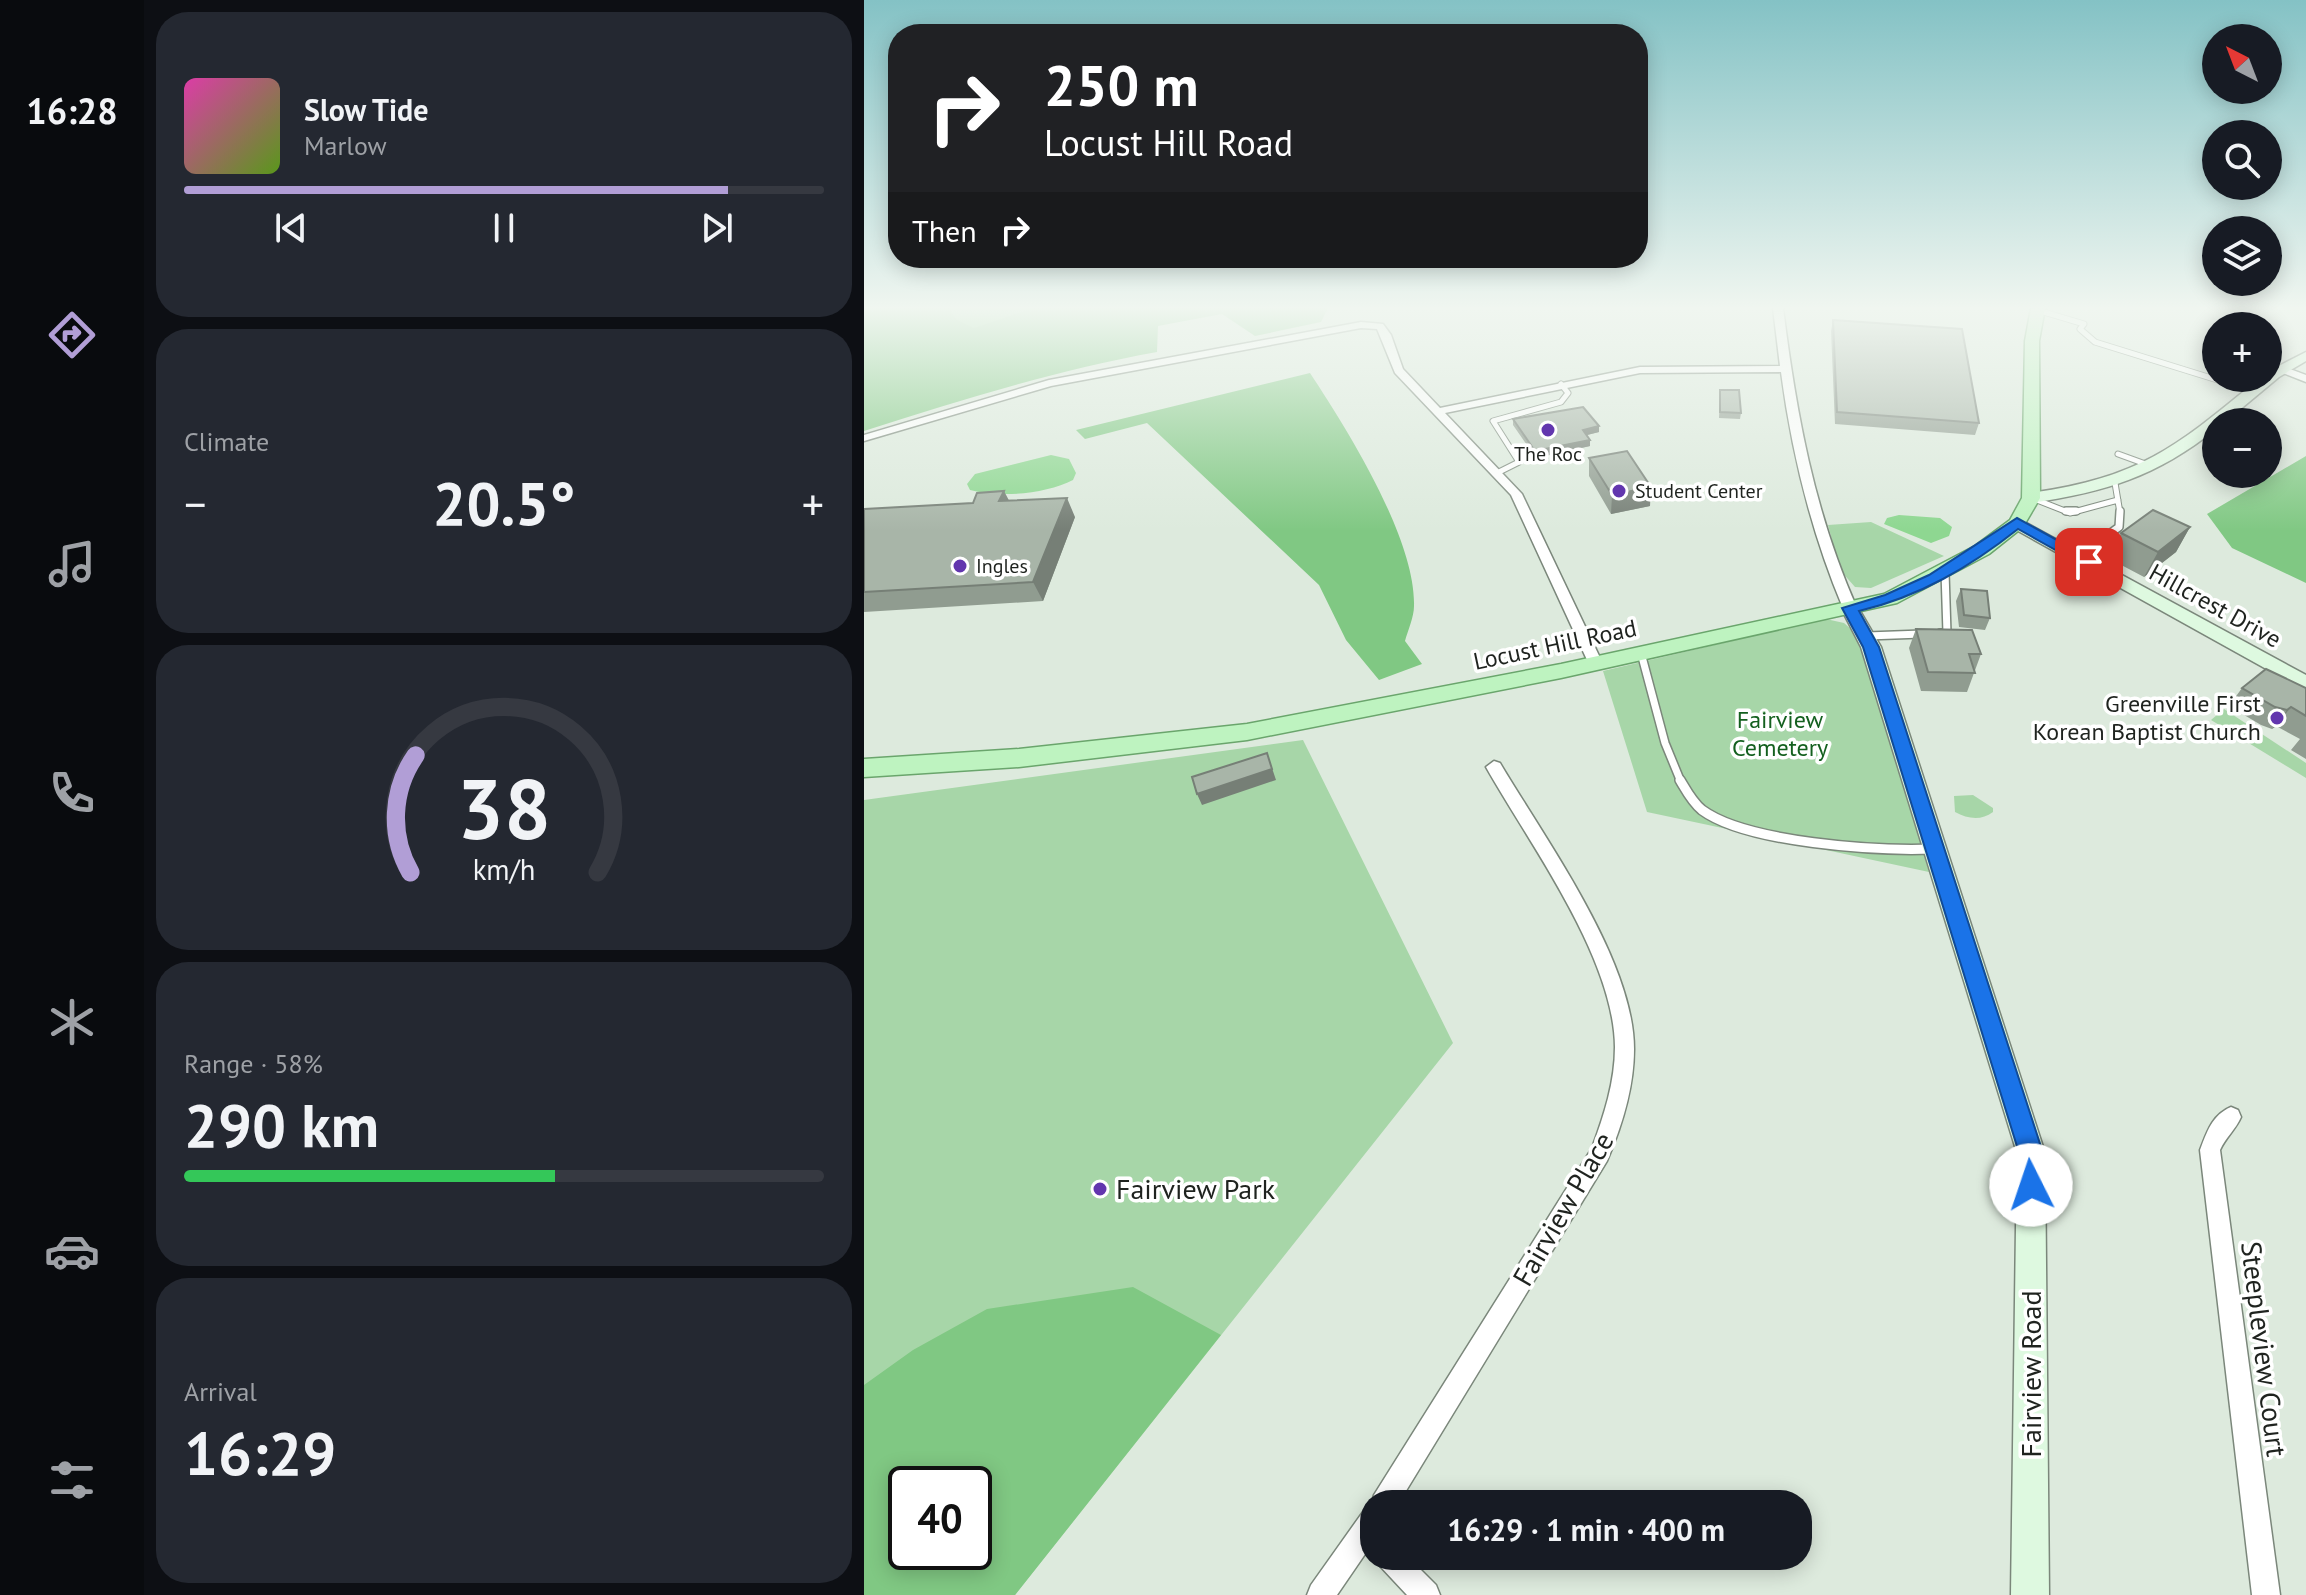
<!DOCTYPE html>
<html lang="en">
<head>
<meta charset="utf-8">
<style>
	:root { --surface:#171b24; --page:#242831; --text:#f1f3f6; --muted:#9ea1a6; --line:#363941; --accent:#b19ed6 }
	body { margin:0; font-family:"PT Sans",sans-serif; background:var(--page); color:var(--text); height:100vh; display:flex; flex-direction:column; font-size:30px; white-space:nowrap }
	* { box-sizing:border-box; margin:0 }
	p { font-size:26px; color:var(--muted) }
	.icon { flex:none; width:44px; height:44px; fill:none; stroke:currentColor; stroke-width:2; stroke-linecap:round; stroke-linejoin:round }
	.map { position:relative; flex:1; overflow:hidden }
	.sheet { display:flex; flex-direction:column; gap:12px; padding:12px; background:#0d0f14; width:720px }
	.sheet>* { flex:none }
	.banner { position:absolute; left:24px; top:24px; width:760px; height:244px; border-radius:32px; box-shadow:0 4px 20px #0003; background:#202124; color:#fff; overflow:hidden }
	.needle { width:52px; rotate:318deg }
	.controls { position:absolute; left:1338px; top:24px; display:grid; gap:16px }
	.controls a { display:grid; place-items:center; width:80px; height:80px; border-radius:50%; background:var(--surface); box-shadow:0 4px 20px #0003; font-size:40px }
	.speed { position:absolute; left:24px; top:1466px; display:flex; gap:16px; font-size:40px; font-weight:700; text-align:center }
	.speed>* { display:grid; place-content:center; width:104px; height:104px; border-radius:50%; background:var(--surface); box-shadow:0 4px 20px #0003; line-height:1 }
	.speed .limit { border:4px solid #111; border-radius:12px; background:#fff; color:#111 }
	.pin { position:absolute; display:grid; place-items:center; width:68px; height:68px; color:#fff; margin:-34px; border-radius:16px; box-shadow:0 4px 12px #0006 }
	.me { position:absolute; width:88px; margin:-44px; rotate:356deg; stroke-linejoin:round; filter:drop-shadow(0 0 6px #0008) }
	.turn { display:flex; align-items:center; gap:28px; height:168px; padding:0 24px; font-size:36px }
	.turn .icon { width:104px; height:104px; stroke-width:2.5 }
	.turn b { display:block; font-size:56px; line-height:68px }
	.then { display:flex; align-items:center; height:76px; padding:0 24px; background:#0003; gap:16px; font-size:30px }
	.big { font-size:60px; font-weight:700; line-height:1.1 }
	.sheet .widget { flex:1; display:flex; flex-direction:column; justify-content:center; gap:12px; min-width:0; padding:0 28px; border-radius:32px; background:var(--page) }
	.sheet .dial { align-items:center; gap:0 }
	.dial svg { height:208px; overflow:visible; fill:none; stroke:var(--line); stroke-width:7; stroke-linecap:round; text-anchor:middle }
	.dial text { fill:var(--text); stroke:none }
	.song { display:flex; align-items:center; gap:24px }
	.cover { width:96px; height:96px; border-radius:12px; background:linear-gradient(135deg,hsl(320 70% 55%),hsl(90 70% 35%)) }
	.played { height:8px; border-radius:4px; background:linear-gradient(90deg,var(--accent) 85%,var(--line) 85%) }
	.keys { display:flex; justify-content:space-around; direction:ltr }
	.heat { display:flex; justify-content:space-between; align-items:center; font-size:44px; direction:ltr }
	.charge { height:12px; border-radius:6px; background:linear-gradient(90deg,#34c759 58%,var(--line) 0) }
	.trip { position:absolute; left:496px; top:1490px; width:452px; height:80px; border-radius:32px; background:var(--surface); box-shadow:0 4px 20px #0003; font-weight:700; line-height:80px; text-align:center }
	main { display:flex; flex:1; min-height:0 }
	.tab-bar { display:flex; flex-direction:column; width:144px; justify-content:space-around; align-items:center; background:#090b0e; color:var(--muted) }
	.tab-bar .icon { width:56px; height:56px }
	.tab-bar .selected { color:var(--accent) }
	.tab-bar b { font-size:36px; color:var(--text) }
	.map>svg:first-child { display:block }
	.green { fill:#a7d6a8; fill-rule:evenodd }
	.forest { fill:#80c883; fill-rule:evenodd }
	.water { fill:#8ed791 }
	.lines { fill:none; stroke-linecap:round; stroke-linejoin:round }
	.lane-far2-casing { stroke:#7b877b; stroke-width:7 }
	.lane-far1-casing { stroke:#7b877b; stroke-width:10 }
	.lane-casing { stroke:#7b877b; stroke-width:12 }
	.street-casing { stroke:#7b877b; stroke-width:3 }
	.secondary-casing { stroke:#7b877b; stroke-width:3 }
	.primary-casing { stroke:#6aa56c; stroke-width:3 }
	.lane-far2 { stroke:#fff; stroke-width:5 }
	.lane-far1 { stroke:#fff; stroke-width:7 }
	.lane { stroke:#fff; stroke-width:9 }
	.street { fill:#fff; fill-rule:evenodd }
	.secondary { fill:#def9e0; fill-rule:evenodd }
	.primary { fill:#bef3c0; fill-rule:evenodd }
	.wall { fill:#909c90 }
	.shaded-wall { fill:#767f76 }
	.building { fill:#a8b5a8; stroke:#767f76; stroke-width:2 }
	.route { fill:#1a73e8; stroke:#114b97; stroke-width:2 }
	.poi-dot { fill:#6236ae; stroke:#fff; stroke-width:3 }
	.labels { text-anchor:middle; stroke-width:7; stroke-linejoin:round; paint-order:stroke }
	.far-poi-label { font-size:20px; fill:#1f231f; stroke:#fff; text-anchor:start }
	.street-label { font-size:24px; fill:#1f231f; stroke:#fff }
	.poi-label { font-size:24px; fill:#1f231f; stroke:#fff; text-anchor:end }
	.park-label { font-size:24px; fill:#14601f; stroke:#fff }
	.near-poi-label { font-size:28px; fill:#1f231f; stroke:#fff; text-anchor:start }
	.near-street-label { font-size:28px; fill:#1f231f; stroke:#fff }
</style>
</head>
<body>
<main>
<nav class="tab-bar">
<b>16:28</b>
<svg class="icon selected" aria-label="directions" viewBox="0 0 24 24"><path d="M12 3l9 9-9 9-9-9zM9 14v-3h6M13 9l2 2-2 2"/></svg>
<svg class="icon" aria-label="music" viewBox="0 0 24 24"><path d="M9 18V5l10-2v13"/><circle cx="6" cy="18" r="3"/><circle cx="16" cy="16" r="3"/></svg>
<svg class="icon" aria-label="phone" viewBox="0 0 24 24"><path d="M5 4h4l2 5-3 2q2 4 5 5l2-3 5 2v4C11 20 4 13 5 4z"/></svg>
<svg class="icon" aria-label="climate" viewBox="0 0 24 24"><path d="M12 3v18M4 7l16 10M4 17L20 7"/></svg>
<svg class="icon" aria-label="car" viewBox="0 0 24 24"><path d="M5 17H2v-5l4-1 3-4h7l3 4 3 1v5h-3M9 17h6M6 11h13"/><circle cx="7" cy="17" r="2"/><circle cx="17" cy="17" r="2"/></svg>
<svg class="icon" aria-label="filters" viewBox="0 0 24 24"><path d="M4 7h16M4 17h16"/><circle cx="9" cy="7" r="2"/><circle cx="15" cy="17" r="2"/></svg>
</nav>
<section class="sheet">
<div class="widget">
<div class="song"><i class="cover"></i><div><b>Slow Tide</b><p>Marlow</p></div></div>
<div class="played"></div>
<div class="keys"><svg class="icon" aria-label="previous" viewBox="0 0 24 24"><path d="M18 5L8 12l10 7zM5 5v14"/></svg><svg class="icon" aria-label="pause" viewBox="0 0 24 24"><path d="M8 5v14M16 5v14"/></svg><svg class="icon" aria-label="next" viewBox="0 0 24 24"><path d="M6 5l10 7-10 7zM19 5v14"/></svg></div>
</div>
<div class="widget"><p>Climate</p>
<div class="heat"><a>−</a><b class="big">20.5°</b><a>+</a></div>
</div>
<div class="widget dial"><svg viewBox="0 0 100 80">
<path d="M14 69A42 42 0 1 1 86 69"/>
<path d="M14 69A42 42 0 0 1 16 24" stroke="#b19ed6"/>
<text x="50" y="56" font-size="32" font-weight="700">38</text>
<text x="50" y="72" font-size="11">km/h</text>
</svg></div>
<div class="widget"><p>Range · 58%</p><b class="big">290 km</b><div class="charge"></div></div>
<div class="widget"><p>Arrival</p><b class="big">16:29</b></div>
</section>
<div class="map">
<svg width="1442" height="1595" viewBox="0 0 1442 1595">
	<rect width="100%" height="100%" fill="#ddeadd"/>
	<path class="green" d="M 1007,522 L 1080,556 L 1007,588 L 991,587 L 976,570 L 964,525 Z
		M 962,619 L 980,623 L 994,635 L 1065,872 L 783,812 L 739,671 Z
		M 1360,709 L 1442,763 L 1442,778 L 1347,720 Z
		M 439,740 L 589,1043 L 151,1595 L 0,1595 L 0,800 ZM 42,1484 L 110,1484 L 110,1552 L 42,1552 Z
		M 1109,795 L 1129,808 L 1129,812 C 1117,821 1104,819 1091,812 L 1090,796 Z"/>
	<path class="forest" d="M 0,308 L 464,308 L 457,322 L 391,336 L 358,314 L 294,326 L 293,352 C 193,370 97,400 0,431 Z
		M 446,373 C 483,429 552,539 550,606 C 550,617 544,630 541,641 L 558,664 L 515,680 L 482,640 L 455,585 L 283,423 L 221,439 L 212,430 Z
		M 1442,456 L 1442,583 L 1368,548 L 1343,514 Z
		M 269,1287 L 357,1335 L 151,1595 L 0,1595 L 0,1385 L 49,1350 L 123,1309 ZM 42,1484 L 110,1484 L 110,1552 L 42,1552 Z"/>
	<path class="water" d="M 85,308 L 169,308 L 110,328 L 92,319 Z
		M 187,455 L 205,459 L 212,473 L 209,480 C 182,494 136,498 106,490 L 103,484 L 111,474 Z
		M 1035,515 L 1076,518 L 1088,527 L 1085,536 L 1067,543 L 1020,524 L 1023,518 Z"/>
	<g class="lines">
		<defs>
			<path id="lane-far2" d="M 1173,310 L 1220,324 L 1216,329 L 1231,342 L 1389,391
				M 1254,454 L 1287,466
				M 633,473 L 655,462 L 629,421 L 697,402 L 704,393 L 697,384
				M 1251,483 L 1256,513
				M 1168,498 L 1206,513 L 1254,500"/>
			<path id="lane-far1" d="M 1202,511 L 1212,511
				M 1215,556 L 1255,527 L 1256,511
				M 1076,633 L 1083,633 L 1081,572
				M 1003,636 L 1058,634
				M 777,653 L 801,743 L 817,782"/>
			<path id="lane" d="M 816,780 C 822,790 828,802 838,810 C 883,843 1013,851 1069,849"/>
			<path id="street" d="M 909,308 L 919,308 C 932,412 950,512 993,608 L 991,611 L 981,611 L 979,608 C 947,532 928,454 917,372 L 776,373 L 581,413 L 658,494 L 738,662 L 731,667 L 724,662 L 647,495 L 531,373 L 513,329 L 497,328 L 187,386 L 0,441 L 0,435 L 185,380 L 497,322 L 519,324 L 527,335 L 539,369 L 576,408 L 776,367 L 916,366 Z
				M 1418,366 L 1442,375 L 1442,382 L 1414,371 L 1413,369 Z
				M 630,761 L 636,763 C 681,839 770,960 770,1049 C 770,1088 758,1126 743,1161 L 534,1504 L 510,1504 L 510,1541 L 473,1595 L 443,1595 L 447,1585 L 501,1509 L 507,1506 L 510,1495 L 728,1148 C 740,1115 751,1082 751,1047 C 750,957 666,845 622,767 Z
				M 1367,1107 L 1374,1110 L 1377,1117 C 1372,1129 1362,1137 1356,1150 L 1416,1595 L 1388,1595 L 1336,1150 C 1343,1132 1348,1115 1367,1107 Z
				M 511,1556 L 543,1556 L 572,1585 L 576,1595 L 543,1595 L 515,1565 Z"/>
			<path id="secondary" d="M 1442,352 L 1442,361 L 1415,377 L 1361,422 L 1352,422 L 1352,429 C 1292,477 1241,492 1167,503 L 1159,498 L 1167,493 C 1278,477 1312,447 1396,378 L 1404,378 L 1405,371 Z
				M 1153,518 L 1442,675 L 1442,691 L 1147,527 L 1147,519 Z
				M 986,602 L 992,604 L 1017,647 L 1181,1153 L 1185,1595 L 1147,1595 L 1153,1153 L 997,647 L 977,608 Z"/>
			<path id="primary" d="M 1167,308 L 1181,308 L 1175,341 L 1176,498 L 1159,527 L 1125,554 L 1033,603 L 697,678 L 383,740 L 155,767 L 0,777 L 0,759 L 155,749 L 383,724 L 697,664 L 1020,594 L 1111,546 L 1146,520 L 1158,498 L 1161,341 Z"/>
		</defs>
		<use href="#lane-far2" class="lane-far2-casing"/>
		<use href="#lane-far1" class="lane-far1-casing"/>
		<use href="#lane" class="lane-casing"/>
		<use href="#street" class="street-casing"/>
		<use href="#secondary" class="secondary-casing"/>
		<use href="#primary" class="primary-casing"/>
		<use href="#lane-far2" class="lane-far2"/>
		<use href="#lane-far1" class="lane-far1"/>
		<use href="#lane" class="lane"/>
		<use href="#street" class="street"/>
		<use href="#secondary" class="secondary"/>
		<use href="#primary" class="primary"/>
	</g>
	<path class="wall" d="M 969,320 L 1115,423 L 1111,435 L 971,424 L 967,331 Z
		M 856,395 L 877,413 L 876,419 L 855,418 Z
		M 649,419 L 735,426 L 735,432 L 723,435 L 726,440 L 726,446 L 672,458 L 649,425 Z
		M 725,458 L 786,506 L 747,514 L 725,476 Z
		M 145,501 L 211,517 L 179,601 L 0,612 L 0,509 Z
		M 1326,527 L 1312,552 L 1280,577 L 1244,558 L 1257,533 Z
		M 1097,589 L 1126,618 L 1121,630 L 1095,627 L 1092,601 Z
		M 1052,629 L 1117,654 L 1103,692 L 1057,691 L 1045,648 Z
		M 1378,688 L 1442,688 L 1442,759 L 1427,750 L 1436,739 L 1412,726 L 1408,729 L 1397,725 L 1365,706 Z"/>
	<path class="shaded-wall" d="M 735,426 L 735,432 L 719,436 L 719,430 Z
		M 726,440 L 726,446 L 672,458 L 671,451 Z
		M 787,487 L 786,506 L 747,514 L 748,495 Z
		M 140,491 L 150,510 L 135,501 Z
		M 203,498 L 211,517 L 179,601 L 169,582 Z
		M 1326,527 L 1312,552 L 1280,577 L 1294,552 Z
		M 1427,707 L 1412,726 L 1408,729 L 1423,710 Z
		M 403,753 L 412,780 L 338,805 L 333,794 Z"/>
	<path class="building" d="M 969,320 L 1098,329 L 1115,423 L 973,412 Z
		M 856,390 L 875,390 L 877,413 L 856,412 Z
		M 719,407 L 735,426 L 719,430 L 726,440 L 671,451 L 649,419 Z
		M 763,451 L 787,487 L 748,495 L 725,458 Z
		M 140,491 L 135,501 L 203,498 L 169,582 L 0,592 L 0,509 L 109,503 L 113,493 Z
		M 1289,510 L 1326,527 L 1294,552 L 1257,533 Z
		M 1097,589 L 1123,591 L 1126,618 L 1100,615 Z
		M 1052,629 L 1108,630 L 1117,654 L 1105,654 L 1111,673 L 1064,672 Z
		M 1402,669 L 1442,688 L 1442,716 L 1427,707 L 1423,710 L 1411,707 L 1378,688 Z
		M 403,753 L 408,769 L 333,794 L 328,777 Z"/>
	<linearGradient id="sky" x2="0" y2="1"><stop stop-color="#84c2c5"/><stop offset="0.58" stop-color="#f0f6f0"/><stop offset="1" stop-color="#f0f6f0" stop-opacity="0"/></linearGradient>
	<rect width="1442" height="531" fill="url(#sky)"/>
	<path class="route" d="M 1153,518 L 1233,562 L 1220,566 L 1154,529 C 1106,567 1055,597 995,611 L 1015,647 L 1179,1153 L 1179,1185 L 1176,1194 L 1167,1197 L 1159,1194 L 1155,1185 L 1155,1153 L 999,647 L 978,608 L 1021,595 L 1065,575 Z"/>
	<g class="poi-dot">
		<circle cx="684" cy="430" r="8"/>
		<circle cx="755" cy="491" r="8"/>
		<circle cx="96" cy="566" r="8"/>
		<circle cx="1413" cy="718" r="8"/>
		<circle cx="236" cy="1189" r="8"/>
	</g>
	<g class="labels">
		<g class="far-poi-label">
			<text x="684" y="461" text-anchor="middle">The Roc</text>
			<text x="771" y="498">Student Center</text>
			<text x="112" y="573">Ingles</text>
		</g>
		<g class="street-label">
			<text transform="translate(1351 606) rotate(29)" y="8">Hillcrest Drive</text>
			<text transform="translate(691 645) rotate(-12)" y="8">Locust Hill Road</text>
		</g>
		<g class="poi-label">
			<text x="1397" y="712">Greenville First<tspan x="1397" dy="28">Korean Baptist Church</tspan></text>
		</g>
		<g class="park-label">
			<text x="916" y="728">Fairview<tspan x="916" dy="28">Cemetery</tspan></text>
		</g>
		<g class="near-poi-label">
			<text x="252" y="1199">Fairview Park</text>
		</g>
		<g class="near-street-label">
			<text transform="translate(699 1209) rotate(-60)" y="10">Fairview Place</text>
			<text transform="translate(1400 1349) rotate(83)" y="10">Steepleview Court</text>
			<text transform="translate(1167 1374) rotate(-90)" y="10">Fairview Road</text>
		</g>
	</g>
</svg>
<div class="controls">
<a><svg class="needle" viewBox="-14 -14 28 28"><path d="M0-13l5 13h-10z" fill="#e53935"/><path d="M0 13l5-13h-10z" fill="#9ea1a6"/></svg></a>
<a><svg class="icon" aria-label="search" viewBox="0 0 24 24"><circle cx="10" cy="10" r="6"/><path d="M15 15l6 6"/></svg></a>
<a><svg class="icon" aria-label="layers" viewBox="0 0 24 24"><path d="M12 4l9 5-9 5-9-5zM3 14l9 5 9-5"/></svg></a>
<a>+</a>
<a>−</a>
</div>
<div class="speed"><div class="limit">40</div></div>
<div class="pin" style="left:1225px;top:562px;background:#d93025"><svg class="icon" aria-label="arrive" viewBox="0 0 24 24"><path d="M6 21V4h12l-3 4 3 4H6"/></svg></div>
<svg class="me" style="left:1167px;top:1185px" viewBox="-20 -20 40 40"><circle r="19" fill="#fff"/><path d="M0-13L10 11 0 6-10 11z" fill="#1a73e8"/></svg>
<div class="trip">16:29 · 1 min · 400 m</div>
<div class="banner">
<div class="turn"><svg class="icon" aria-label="right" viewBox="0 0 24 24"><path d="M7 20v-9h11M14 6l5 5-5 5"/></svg><div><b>250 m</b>Locust Hill Road</div></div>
<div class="then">Then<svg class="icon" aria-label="right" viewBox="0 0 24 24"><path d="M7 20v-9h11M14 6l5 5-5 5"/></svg></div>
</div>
</div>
</main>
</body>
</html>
